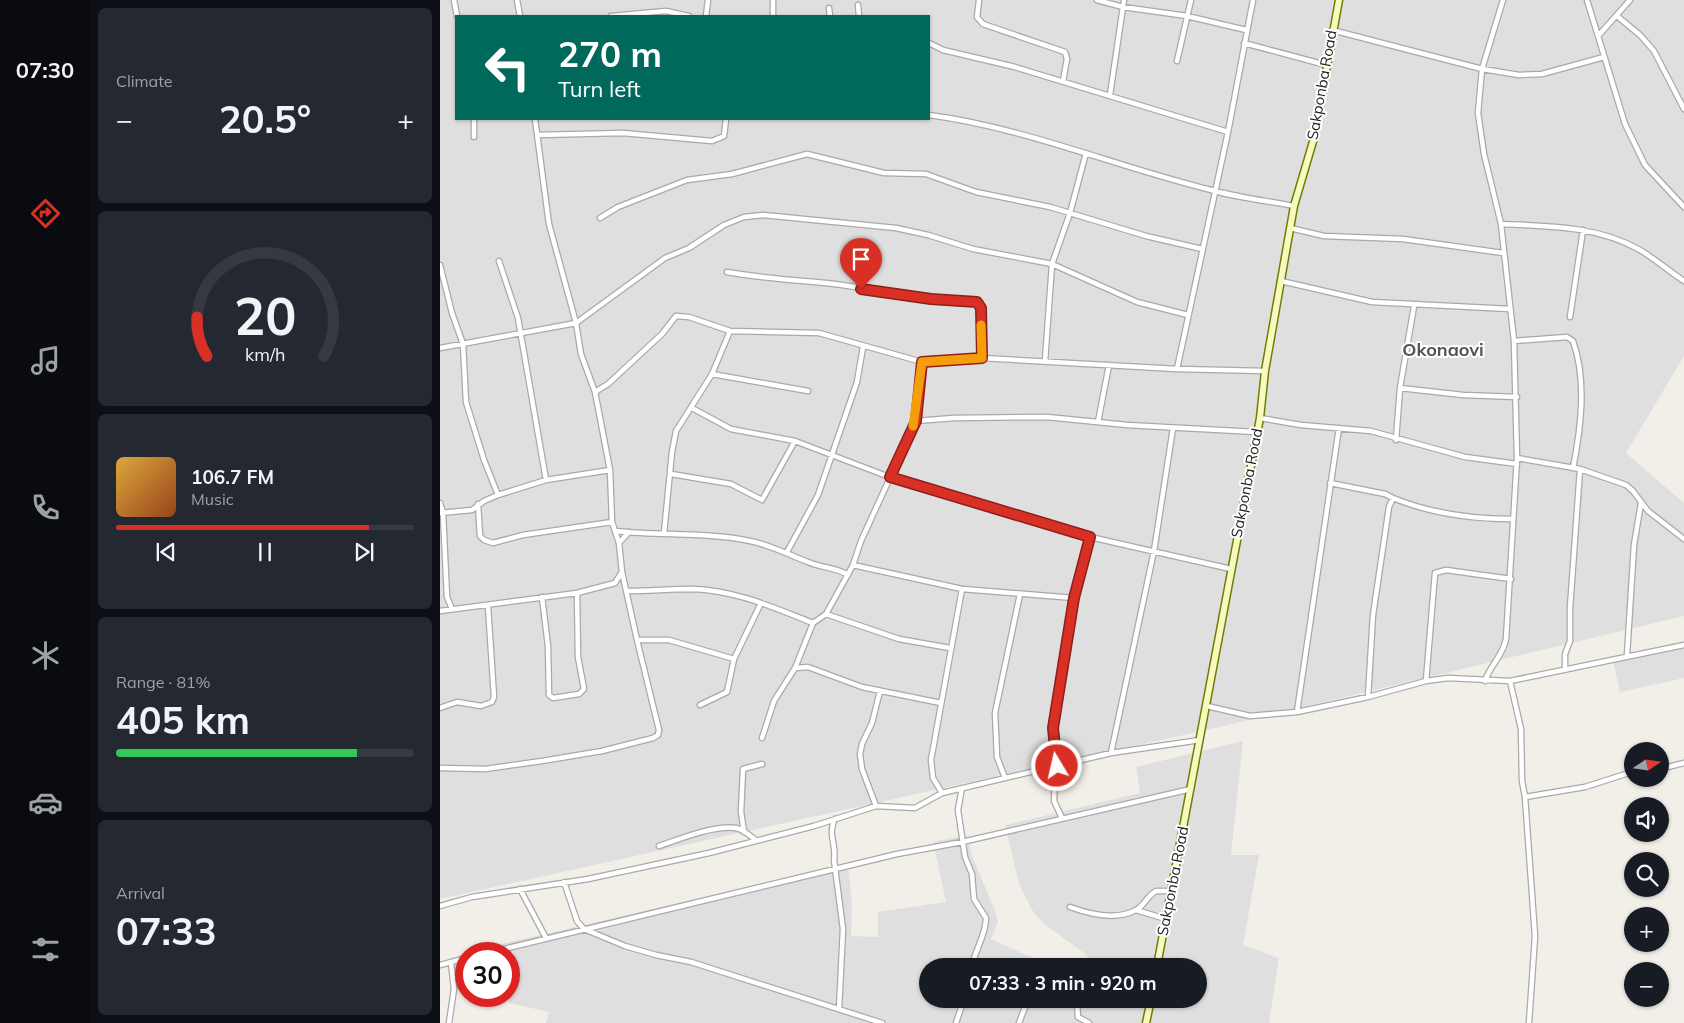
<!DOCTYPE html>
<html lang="en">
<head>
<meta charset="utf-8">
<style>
	:root { --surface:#171b24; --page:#242831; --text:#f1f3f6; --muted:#9ea1a6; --line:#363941; --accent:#d93025 }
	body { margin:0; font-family:Mulish,sans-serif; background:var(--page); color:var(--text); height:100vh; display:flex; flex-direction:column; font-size:19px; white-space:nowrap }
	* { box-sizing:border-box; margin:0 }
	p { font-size:16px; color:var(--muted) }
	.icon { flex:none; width:28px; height:28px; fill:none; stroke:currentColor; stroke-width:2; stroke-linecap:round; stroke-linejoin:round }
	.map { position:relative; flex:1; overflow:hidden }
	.side { display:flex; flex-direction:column; gap:8px; padding:8px; background:#0d0f14; width:350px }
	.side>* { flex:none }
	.guide { position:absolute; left:15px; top:15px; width:475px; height:105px; border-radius:0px; box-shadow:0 1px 4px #0004; background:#00695c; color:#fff; overflow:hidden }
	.needle { width:32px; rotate:77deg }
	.fabs { position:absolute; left:1184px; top:742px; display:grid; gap:10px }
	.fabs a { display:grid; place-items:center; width:45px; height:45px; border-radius:50%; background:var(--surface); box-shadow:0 1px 4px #0004; font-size:25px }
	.speed { position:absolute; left:15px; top:942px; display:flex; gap:10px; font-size:25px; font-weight:700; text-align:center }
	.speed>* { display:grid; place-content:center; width:65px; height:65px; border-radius:50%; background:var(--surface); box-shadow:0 1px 4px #0004; line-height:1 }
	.speed .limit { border:8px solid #d22; background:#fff; color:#111 }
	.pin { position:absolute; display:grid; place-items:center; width:42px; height:42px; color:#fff; margin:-51px -21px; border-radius:50% 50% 50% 0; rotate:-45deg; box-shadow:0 0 5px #0007 }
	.pin .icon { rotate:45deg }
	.me { position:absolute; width:55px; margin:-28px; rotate:351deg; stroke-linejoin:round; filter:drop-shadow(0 0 4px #0008) }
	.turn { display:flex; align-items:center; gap:18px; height:105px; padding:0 20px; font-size:22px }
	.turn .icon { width:65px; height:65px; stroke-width:2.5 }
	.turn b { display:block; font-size:35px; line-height:42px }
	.big { font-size:38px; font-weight:700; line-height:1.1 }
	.side .widget { flex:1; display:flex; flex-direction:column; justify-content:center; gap:8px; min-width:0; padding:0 18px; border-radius:8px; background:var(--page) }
	.side .dial { align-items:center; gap:0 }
	.dial svg { height:130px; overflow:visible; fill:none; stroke:var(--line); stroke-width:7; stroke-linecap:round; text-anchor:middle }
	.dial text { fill:var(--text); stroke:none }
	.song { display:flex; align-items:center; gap:15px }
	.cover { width:60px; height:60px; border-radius:8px; background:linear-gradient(135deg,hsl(40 70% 55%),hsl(20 70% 35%)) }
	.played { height:5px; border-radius:2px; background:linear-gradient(90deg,var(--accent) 85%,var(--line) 85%) }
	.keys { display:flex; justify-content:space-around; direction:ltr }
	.heat { display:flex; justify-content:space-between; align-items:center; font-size:28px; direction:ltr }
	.charge { height:8px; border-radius:4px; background:linear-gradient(90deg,#34c759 81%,var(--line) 0) }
	.trip { position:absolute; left:479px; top:958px; width:288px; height:50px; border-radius:25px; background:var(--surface); box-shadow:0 1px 4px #0004; font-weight:700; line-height:50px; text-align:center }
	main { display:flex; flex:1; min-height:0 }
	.dock { display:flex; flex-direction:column; width:90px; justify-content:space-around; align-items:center; background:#090b0e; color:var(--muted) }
	.dock .icon { width:35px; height:35px }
	.dock .on { color:var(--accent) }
	.dock b { font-size:22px; color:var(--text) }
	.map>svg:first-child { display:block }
	.residential { fill:#e0dfdf; fill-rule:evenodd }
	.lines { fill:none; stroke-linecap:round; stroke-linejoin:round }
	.street-casing { stroke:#a9a9a9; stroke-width:7 }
	.secondary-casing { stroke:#707d05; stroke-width:9 }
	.street { stroke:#fff; stroke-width:4.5 }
	.secondary { stroke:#f7fabf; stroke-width:6 }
	.route-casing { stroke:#8d1f18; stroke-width:12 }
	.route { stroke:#d93025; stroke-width:9 }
	.slow { stroke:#f59e0b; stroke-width:9 }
	.labels { text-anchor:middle; stroke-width:4; stroke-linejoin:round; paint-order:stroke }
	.street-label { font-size:15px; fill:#222; stroke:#fff }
	.quarter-label { font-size:18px; font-weight:bold; fill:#555; stroke:#fff }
</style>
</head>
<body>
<main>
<nav class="dock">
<b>07:30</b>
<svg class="icon on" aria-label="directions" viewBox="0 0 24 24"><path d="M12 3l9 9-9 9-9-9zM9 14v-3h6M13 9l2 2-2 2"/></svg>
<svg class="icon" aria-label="music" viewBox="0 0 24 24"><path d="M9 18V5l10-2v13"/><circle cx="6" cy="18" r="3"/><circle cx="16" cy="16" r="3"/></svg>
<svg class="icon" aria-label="phone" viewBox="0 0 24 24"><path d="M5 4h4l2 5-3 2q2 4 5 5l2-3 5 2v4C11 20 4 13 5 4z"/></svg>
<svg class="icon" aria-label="climate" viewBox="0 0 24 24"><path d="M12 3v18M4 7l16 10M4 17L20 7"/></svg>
<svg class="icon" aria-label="car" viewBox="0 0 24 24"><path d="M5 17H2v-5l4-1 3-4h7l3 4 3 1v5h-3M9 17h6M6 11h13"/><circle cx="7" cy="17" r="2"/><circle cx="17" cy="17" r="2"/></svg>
<svg class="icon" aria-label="filters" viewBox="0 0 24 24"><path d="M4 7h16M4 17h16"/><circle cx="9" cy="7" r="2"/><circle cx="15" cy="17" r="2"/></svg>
</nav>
<section class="side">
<div class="widget"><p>Climate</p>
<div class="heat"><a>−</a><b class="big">20.5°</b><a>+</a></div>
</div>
<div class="widget dial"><svg viewBox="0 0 100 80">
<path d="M14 69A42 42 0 1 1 86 69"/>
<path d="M14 69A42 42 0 0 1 8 45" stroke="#d93025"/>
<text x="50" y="56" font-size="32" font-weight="700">20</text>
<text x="50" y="72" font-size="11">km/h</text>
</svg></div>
<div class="widget">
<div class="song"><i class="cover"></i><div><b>106.7 FM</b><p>Music</p></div></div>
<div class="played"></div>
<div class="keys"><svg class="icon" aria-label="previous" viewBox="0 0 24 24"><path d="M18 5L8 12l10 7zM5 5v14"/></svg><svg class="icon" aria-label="pause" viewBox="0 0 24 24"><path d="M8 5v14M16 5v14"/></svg><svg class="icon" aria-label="next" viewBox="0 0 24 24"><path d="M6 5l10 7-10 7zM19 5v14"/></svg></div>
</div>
<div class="widget"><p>Range · 81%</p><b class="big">405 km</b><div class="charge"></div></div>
<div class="widget"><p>Arrival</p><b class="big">07:33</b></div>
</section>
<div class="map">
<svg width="1244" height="1023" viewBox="0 0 1244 1023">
	<rect width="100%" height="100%" fill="#f2efe9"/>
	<path class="residential" d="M 0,0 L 1244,0 L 1244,356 L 1186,453 L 1244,503 L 1244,616 L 771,729 L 0,899 ZM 16,16 L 489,16 L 489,119 L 16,119 Z
		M 1244,643 L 1244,678 L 1180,692 L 1173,661 Z
		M 803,741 L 791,855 L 819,855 L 803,945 L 839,958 L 829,1023 L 106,1023 L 109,1012 L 69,1003 L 69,954 L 62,954 L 61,944 L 408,864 L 412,904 L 411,936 L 438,937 L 438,912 L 506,902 L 493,842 L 527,835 L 532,856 L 556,913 L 558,922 L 551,939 L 602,962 L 601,966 L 488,966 L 488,999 L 758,999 L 758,966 L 645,966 L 648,956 L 603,923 L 592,910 L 579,884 L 565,825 L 700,793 L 696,767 Z"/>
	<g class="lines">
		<defs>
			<path id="street" d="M 14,0 L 17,16
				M 77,0 L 80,16
				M 333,0 L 333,16
				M 539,0 L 537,17 L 543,24 L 625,52 L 627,59 L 623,81
				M 657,0 L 683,7 L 747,16 L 806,30
				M 1147,0 L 1185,124 L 1205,165 L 1244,207
				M 418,5 L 419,16
				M 389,8 L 390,16
				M 171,16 L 226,11 L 249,16
				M 266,16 L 268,0
				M 1177,16 L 1200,35 L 1214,51 L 1244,109
				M 892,30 L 1042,69 L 1079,75 L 1102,74 L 1164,57
				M 1159,35 L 1190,0
				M 489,43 L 503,50 L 575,67 L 788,132
				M 804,43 L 886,65
				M 737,61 L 751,0
				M 670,95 L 684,0
				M 489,115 C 587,128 679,168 775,191 C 801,198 828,201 854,206
				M 34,119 L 34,137
				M 97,135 L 183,133 L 272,141 L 284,136 L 286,119
				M 160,218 L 178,207 L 247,180 L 292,174 L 367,154 L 444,173 L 486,174 L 536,192 L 610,207 L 706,236 L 762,249
				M 1061,224 C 1108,226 1158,226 1200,250 C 1215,259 1229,271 1244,281
				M 850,228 L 884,236 L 963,239 L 1063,253
				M 59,261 L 78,318 L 106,480
				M 0,265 L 12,313 L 23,344 L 26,402 L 44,460 L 58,495
				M 287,272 C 320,278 353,280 386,283 C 436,289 486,299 537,302 L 541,308 L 542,358
				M 841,281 L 932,302 L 1070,309
				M 974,306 L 960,388 L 1023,395 L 1077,397
				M 1130,317 L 1143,230
				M 290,331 L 379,333 L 482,362 L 542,358 L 737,369 L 825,371
				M 1074,341 L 1127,337 L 1133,341 C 1147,380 1141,428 1133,468
				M 0,348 L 136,323 L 225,258 L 249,248 L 284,225 L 304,217 L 323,215 L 456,228 L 488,235 L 533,249 L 612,264 L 697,302 L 748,315
				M 605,361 L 612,264 L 630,213 L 646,153
				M 482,362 L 476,421 L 421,541 L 413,565 L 522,589 L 634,598
				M 737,369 L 788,132 L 813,0
				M 272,374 L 368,391
				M 155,392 L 168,384 L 222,334 L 236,316 L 249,317 L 290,331 L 272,374 L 236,431 L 232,452 L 224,533
				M 252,408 L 291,429 L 355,441 L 473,486 L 650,537 L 791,569
				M 820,418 L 861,425 L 931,431 L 1025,457 L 1077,464
				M 476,421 L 514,418 L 607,417 L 687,425 L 816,432
				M 658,422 L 669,365
				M 956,440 L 960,388
				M 1077,458 L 1140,469 L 1186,485 L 1193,491 L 1208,511 L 1244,539
				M 231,474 L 291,484 L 322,500 L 355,441
				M 890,483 L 945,494 L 953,498
				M 0,503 L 3,513 L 7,597 L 12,609
				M 38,504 L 40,536 L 44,540 L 53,543 L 83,535 L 172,522
				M 0,513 L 32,510 L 44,501 L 58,495 L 106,480 L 170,470
				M 176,531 C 221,536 266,532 310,541 C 331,545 349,555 368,562 C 381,568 396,567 408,575
				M 179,543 L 189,532
				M 347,552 L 378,495 L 417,382 L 423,347
				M 187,591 C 209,591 231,589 252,589 C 295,590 335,608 373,623
				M 102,597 L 108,646 L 109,695 L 113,698 L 139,694 L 144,689 L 138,657 L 137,593
				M 0,611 L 137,593 L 175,583 L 182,572
				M 386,614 L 459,639 L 510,648
				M 197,640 L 229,640 L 294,659
				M 1187,655 L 1194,545 L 1201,503
				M 355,668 L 368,667 L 422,687 L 501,703
				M 1125,669 L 1125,654 L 1130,641 L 1130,608 L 1140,469
				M 986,681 L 995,573 L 1006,570 L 1071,579
				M 1045,681 C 1050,665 1063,656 1066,639 L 1077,458 L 1074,341 L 1061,224 L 1044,154 L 1038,113 L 1042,69 L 1063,0
				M 1070,681 L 1081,729 L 1082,781 L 1085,797 L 1095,936 L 1089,1023
				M 928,697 L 933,615 L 949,507 L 953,498 C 992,514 1031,519 1073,519
				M 260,705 L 287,692 L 294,659 L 321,603
				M 767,706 L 810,716 L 857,712 L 928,697 L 986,681 L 1008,678 L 1070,681 L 1244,645
				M 0,708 L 17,702 L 41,706 L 52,702 L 54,697 L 48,606
				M 857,712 L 899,428
				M 322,738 L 334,701 L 355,668 L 373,623 L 386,614 L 413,565
				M 671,753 L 714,551 L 733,428
				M 617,766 L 613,728 L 634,598 L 650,537
				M 612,767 L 615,776 L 614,801 L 622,818
				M 0,768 L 45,769 L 102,761 L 162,751 L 213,738 L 218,735 L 219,730 L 197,640 L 182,572 L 179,543 L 172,522 L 170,470 L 155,392 L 141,354 L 136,323 L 109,224 L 95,119
				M 1220,769 L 1244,763
				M 565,778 L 557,757 L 555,713 L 580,594
				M 522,788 L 518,810 L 525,857 L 532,874 L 534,899 L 546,918 C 546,935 535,950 532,966
				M 502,793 L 493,778 L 491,760 L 522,589
				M 1085,797 L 1145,787 L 1192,772
				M 436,806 L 422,769 L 420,754 L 422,744 L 432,723 L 440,691
				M 395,819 C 387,834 397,845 394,860 L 403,929 L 399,1009
				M 304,832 L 301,812 L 303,769 L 322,764
				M 219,846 C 240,839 274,825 296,828 C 303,829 310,836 316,840
				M 124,882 L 137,921 L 144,929 L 185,946 L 216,955 L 251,962 L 442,1023
				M 80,889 L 106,938
				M 0,906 L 32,897 L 148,879 L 269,853 L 374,826 L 436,806 L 475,808 L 502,793 L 671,753 L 760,740
				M 630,907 C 649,914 676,921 696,910 C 704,906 707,896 716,891 L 732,891
				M 696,910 L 726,919
				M 43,954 L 457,854 L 522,842 L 751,789
				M 0,965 L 26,958
				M 633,999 L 637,1003 L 638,1017 L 649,1023
				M 9,1023 L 14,989 L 11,962
				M 516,1023 L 524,999
				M 579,1023 L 588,999"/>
			<path id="secondary" d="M 717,966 L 820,418 L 825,371 L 854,206 L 874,138 L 899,0
				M 706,1023 L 711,999"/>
		</defs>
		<use href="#street" class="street-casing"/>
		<use href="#secondary" class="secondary-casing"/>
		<use href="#street" class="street"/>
		<use href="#secondary" class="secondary"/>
	</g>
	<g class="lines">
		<defs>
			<path id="route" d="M 421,289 L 491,299 L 537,302 L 541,308 L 542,358 L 482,362 L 476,421 L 450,477 L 650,537 L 634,598 L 613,728 L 617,766"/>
		</defs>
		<use href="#route" class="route-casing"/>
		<use href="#route" class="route"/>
		<path class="slow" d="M 473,426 L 482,362 L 542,358 L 541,325"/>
	</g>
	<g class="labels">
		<g class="street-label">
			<text transform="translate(882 85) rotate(-80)" y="5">Sakponba Road</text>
			<text transform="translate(807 483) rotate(-79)" y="5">Sakponba Road</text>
			<text transform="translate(733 881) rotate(-79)" y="5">Sakponba Road</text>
		</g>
		<g class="quarter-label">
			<text x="1003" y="356">Okonaovi</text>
		</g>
	</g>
</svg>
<div class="fabs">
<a><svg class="needle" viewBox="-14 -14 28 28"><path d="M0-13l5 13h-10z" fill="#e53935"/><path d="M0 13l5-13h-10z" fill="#9ea1a6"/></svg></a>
<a><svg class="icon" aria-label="sound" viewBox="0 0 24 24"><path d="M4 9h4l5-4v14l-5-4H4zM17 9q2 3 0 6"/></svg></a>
<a><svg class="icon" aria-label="search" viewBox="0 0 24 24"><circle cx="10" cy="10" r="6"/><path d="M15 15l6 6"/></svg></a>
<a>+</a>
<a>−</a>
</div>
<div class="speed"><div class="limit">30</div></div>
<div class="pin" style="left:421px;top:289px;background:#d93025"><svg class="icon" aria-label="arrive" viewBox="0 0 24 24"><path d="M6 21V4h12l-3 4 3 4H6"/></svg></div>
<svg class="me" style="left:617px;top:766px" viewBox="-20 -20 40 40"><circle r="17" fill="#d93025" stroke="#fff" stroke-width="3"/><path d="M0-11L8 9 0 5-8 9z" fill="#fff"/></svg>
<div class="trip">07:33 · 3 min · 920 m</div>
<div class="guide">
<div class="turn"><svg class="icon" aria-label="left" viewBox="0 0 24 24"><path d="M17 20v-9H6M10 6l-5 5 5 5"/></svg><div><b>270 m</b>Turn left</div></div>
</div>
</div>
</main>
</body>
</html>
